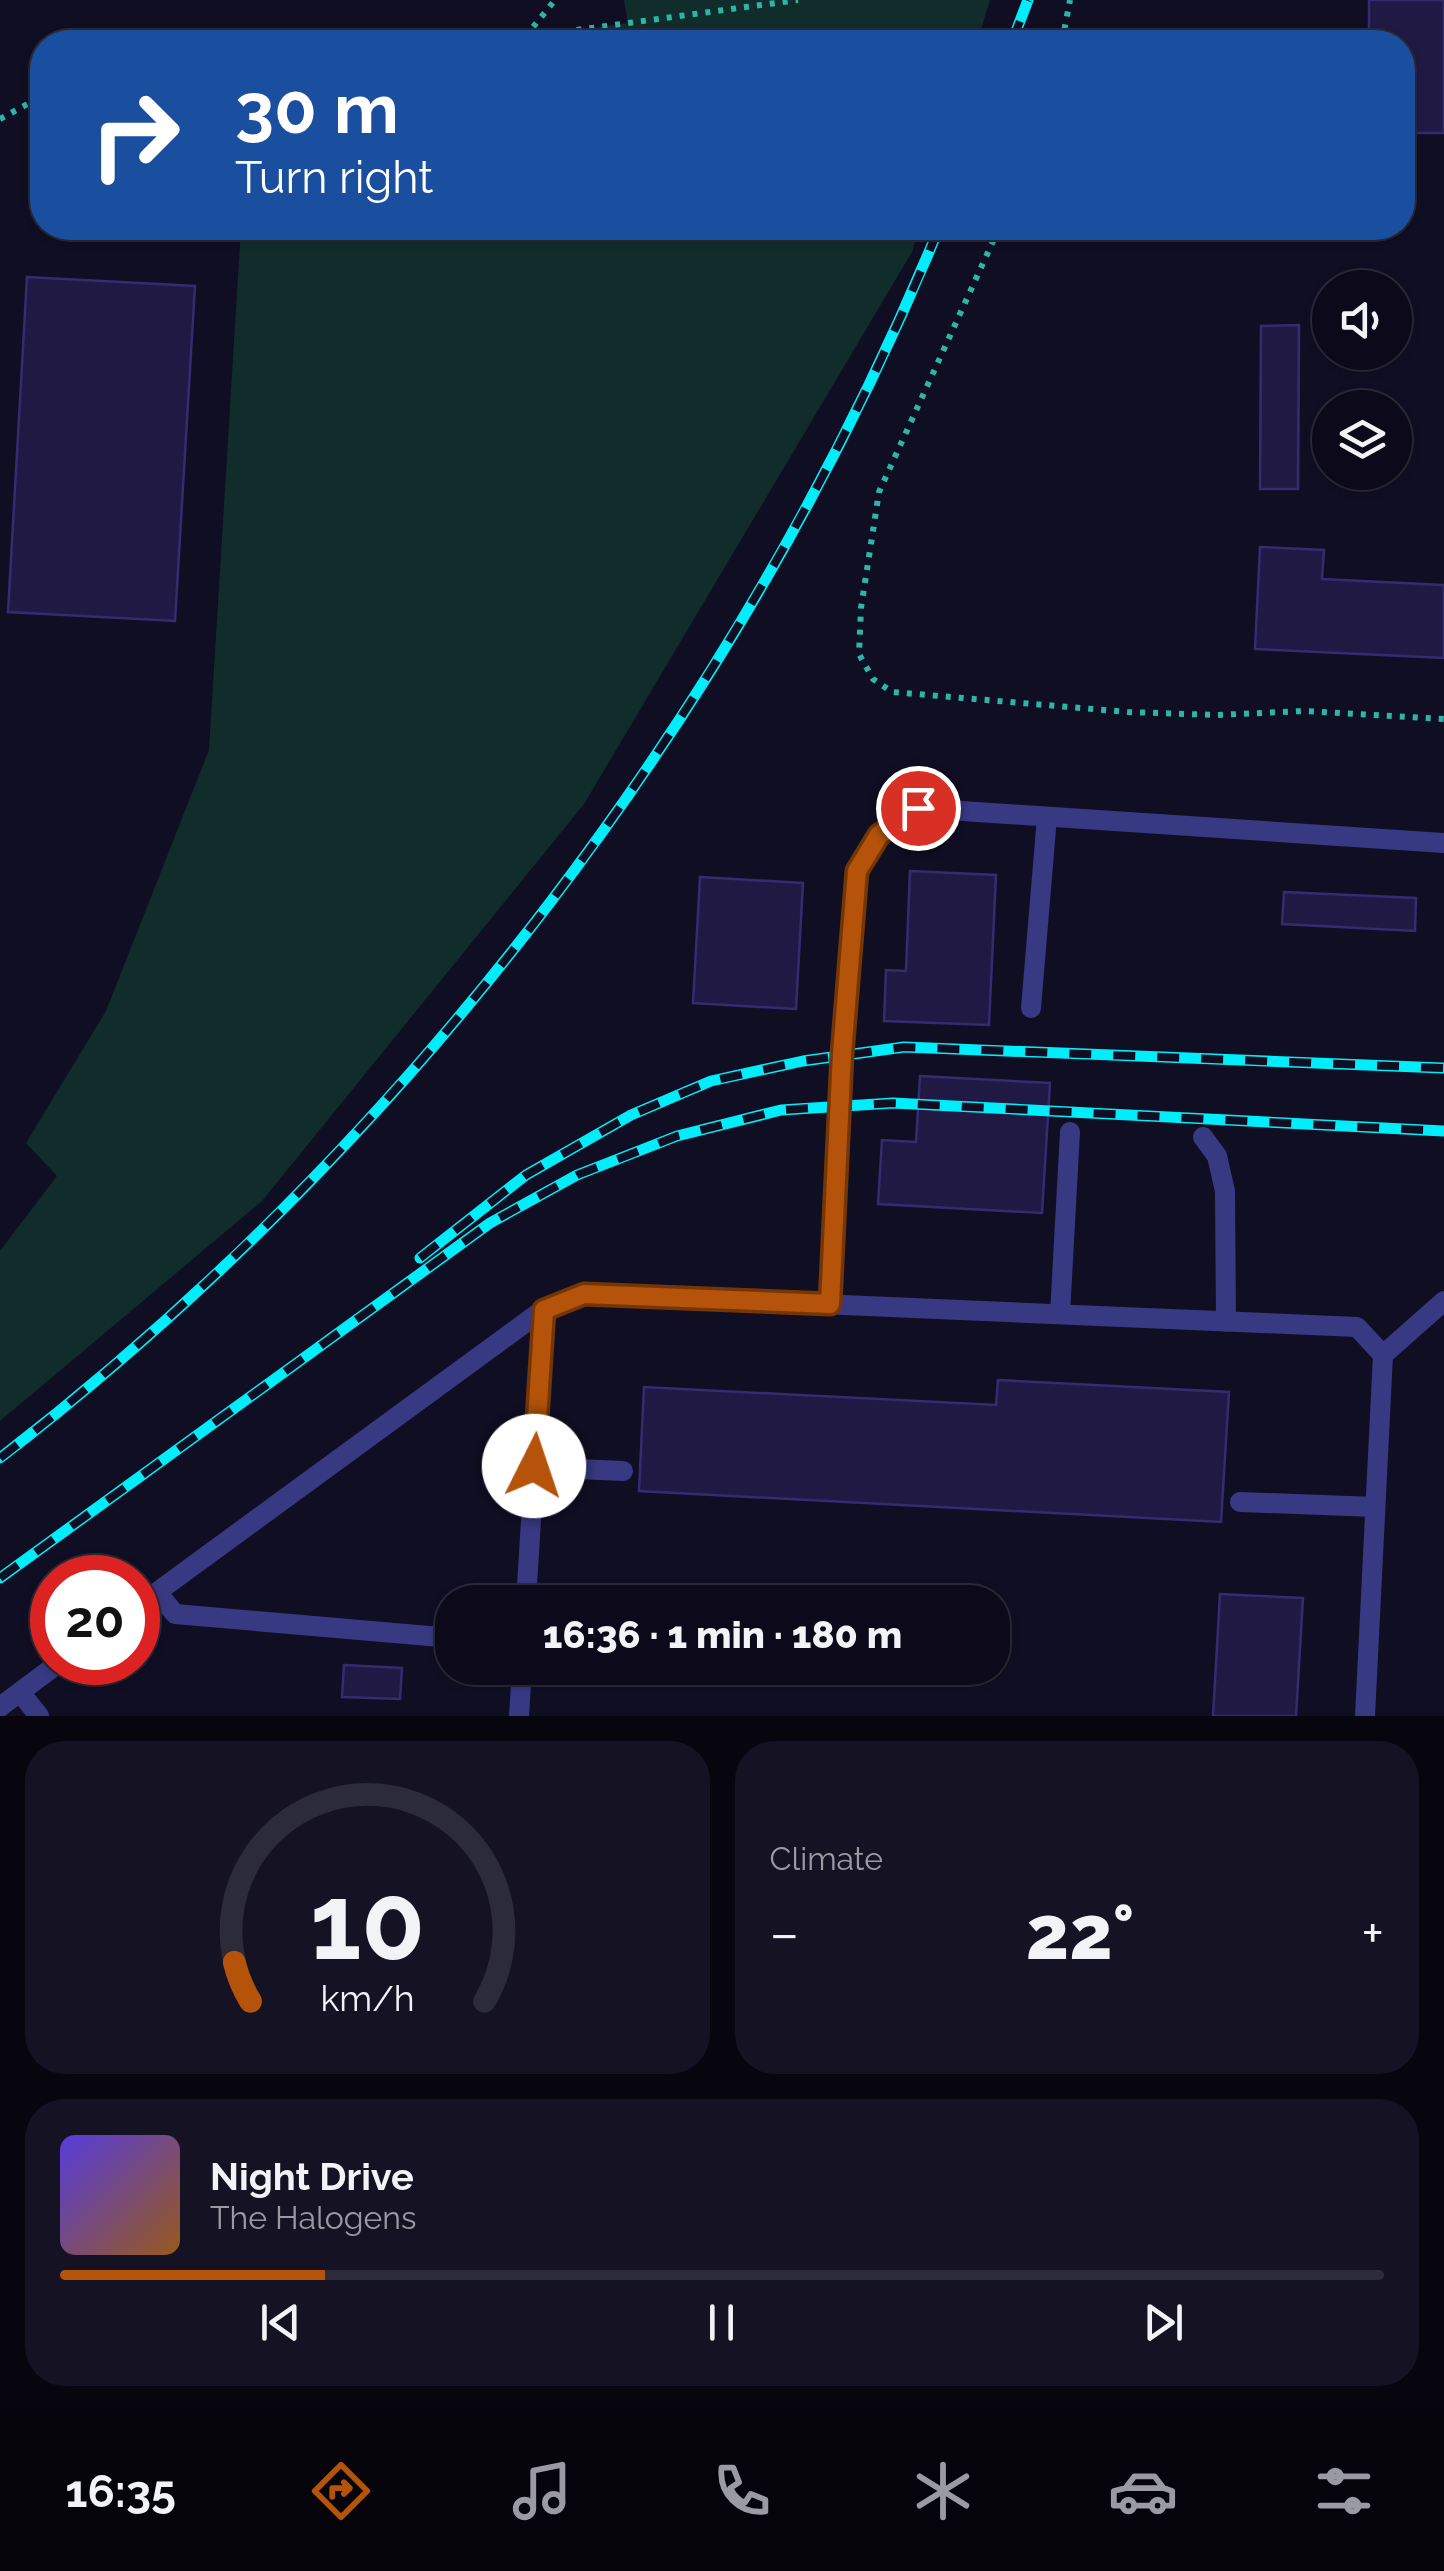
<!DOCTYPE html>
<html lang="en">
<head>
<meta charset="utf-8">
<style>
	:root { --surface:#0c0a1a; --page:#151323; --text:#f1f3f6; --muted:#9a9aa2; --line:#2c2b39; --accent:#b45309 }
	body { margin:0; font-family:Raleway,sans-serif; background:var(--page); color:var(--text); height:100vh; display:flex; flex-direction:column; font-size:38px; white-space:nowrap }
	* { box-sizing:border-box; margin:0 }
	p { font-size:32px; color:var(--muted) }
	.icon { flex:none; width:55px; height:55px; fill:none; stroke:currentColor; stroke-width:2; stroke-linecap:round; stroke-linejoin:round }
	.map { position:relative; height:1716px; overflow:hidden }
	.drawer { display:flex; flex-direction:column; gap:25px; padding:25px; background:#07060e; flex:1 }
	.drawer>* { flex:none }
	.banner { position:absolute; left:30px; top:30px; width:1385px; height:210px; border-radius:40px; box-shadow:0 2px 8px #0004,0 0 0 2px var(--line); background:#1a4fa0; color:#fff; overflow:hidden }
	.controls { position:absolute; left:1312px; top:270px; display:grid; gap:20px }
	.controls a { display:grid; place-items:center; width:100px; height:100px; border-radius:50%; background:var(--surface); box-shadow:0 2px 8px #0004,0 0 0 2px var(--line); font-size:50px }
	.speed { position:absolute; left:30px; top:1555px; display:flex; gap:20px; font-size:50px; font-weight:700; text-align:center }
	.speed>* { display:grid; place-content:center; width:130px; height:130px; border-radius:50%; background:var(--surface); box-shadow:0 2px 8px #0004,0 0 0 2px var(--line); line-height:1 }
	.speed .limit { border:15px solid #d22; background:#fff; color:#111 }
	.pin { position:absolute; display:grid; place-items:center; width:85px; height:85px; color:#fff; margin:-42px; border:5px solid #fff; border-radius:50%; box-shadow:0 2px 10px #0007 }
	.me { position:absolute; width:110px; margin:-55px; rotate:4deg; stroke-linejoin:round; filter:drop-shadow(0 0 8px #0008) }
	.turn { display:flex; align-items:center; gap:35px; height:210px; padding:0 40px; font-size:45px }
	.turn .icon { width:130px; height:130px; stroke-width:2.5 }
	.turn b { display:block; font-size:70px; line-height:85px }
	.big { font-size:75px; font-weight:800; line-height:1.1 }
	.drawer .card { flex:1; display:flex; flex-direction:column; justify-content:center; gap:15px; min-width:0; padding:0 35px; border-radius:40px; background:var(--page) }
	.drawer .dial { align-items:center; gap:0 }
	.dial svg { height:260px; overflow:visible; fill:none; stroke:var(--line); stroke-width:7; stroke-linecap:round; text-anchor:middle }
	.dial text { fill:var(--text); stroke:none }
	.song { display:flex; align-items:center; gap:30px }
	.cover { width:120px; height:120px; border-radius:15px; background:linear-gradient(135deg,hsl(250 70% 55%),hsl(30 70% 35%)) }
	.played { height:10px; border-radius:5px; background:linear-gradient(90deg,var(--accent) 20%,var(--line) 20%) }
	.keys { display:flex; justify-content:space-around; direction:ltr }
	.heat { display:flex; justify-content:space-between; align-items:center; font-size:55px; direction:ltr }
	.drawer .tiles { flex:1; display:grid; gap:25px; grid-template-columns:1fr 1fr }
	.card:last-child { grid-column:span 2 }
	.trip { position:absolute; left:435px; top:1585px; width:575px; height:100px; border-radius:40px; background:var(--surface); box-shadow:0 2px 8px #0004,0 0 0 2px var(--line); font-weight:800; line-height:100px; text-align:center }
	.menu { display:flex; height:160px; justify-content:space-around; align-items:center; background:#05040a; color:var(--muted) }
	.menu .icon { width:70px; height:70px }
	.menu .on { color:var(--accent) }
	.menu b { font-size:45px; color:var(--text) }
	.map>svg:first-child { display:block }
	.green { fill:#112d2b }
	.building { fill:#201944; stroke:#352b71; stroke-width:2.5 }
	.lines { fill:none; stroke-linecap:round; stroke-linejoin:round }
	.path { stroke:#2db6a7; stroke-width:6; stroke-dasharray:5 8; stroke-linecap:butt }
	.lane { stroke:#383983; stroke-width:20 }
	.rail-casing { stroke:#00eefb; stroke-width:11 }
	.rail { stroke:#100e23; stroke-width:8; stroke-dasharray:22; stroke-linecap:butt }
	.route-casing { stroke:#753606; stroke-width:25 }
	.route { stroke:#b45309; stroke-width:18 }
</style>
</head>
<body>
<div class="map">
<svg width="1444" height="1716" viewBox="0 0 1444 1716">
	<rect width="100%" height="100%" fill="#100e23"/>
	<path class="green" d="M 624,0 L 990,0 L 977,42 L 513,42 L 525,37 L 628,23 Z
		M 241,228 L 920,228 L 912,252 L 584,804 L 262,1201 L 0,1421 L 0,1251 L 57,1176 L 26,1143 L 106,1011 L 209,750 Z"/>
	<path class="building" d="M 1369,0 L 1444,0 L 1444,133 L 1402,133 L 1402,42 L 1369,42 Z
		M 27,277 L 195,286 L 175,621 L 8,612 Z
		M 1299,325 L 1298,489 L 1260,489 L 1261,326 Z
		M 1260,547 L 1324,550 L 1322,579 L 1444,585 L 1444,658 L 1255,649 Z
		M 910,871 L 996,875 L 989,1025 L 884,1021 L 886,970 L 906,971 Z
		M 700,877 L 803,883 L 796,1009 L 693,1003 Z
		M 1284,892 L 1416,898 L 1415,931 L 1282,924 Z
		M 920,1076 L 1050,1083 L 1042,1213 L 878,1204 L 882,1140 L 916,1142 Z
		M 998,1380 L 1229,1392 L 1221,1522 L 639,1491 L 644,1387 L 996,1405 Z
		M 1220,1594 L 1303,1598 L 1296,1716 L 1213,1716 Z
		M 344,1665 L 402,1668 L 400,1699 L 342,1697 Z"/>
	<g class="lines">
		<path class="path" d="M 525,37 L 798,0
			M 513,42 L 525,37 L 555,0
			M 1062,42 L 1070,0
			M 0,119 L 42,96
			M 999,228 L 879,492 L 861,608 L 859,654 L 873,679 L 892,692 L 1128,712 L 1217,715 L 1304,711 L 1444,719"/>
		<path class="lane" d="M 1031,1008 L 1047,817
			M 1203,1137 L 1217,1156 L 1225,1191 L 1226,1322
			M 831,1304 L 842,1054 L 857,871 L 879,835 L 918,808 L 1444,843
			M 1060,1314 L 1070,1132
			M 1383,1355 L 1444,1301
			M 534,1467 L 623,1471
			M 1240,1502 L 1375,1507
			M 157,1592 L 175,1614 L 452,1638
			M 526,1602 L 544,1309
			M 138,1606 L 544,1309 L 584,1294 L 1357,1327 L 1383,1355 L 1365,1716
			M 20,1692 L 39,1716
			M 0,1707 L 60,1662
			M 519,1716 L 522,1668"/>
		<defs>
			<path id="rail" d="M 1012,42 L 1028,0
				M 420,1258 L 526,1175 L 631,1115 L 711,1081 L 803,1061 L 904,1047 L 1443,1068
				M 0,1458 C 409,1143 743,704 939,228
				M 0,1578 L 490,1223 L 577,1175 L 677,1136 L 781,1110 L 893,1103 L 1443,1131"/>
		</defs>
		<use href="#rail" class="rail-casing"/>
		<use href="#rail" class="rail"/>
	</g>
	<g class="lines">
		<defs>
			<path id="route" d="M 534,1466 L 544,1310 L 584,1294 L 830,1304 L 842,1054 L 857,871 L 879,835 L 918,808"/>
		</defs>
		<use href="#route" class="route-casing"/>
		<use href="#route" class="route"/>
	</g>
</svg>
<div class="controls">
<a><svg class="icon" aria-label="sound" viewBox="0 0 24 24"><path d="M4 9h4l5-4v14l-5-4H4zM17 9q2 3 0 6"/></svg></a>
<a><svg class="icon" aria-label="layers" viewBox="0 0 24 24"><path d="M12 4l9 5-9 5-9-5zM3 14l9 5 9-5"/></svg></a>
</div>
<div class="speed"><div class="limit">20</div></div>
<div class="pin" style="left:918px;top:808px;background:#d93025"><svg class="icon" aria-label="arrive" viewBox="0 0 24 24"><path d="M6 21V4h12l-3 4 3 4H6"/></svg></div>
<svg class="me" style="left:534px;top:1466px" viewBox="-20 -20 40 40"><circle r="19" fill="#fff"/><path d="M0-13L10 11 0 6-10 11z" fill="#b45309"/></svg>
<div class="trip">16:36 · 1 min · 180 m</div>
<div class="banner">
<div class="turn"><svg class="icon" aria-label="right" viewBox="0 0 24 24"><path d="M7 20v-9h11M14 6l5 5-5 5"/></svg><div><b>30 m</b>Turn right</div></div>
</div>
</div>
<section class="drawer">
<div class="tiles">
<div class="card dial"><svg viewBox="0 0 100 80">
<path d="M14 69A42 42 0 1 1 86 69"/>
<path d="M14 69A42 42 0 0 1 9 57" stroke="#b45309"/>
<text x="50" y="56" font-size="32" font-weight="700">10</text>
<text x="50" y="72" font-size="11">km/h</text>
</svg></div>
<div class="card"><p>Climate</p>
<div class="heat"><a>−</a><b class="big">22°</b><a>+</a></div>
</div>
<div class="card">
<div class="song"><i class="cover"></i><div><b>Night Drive</b><p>The Halogens</p></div></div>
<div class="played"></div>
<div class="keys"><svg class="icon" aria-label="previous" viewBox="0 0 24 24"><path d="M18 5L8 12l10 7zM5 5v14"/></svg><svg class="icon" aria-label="pause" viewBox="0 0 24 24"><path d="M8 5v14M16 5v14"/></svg><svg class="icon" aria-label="next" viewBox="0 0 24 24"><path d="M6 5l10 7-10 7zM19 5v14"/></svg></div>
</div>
</div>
</section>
<nav class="menu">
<b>16:35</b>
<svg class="icon on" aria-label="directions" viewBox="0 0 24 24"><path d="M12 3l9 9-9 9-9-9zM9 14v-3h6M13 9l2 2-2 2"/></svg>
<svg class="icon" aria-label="music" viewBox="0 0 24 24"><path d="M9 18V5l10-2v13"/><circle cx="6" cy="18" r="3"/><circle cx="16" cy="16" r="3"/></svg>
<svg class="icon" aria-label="phone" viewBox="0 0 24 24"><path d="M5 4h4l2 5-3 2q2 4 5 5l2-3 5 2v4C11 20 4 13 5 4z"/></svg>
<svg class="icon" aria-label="climate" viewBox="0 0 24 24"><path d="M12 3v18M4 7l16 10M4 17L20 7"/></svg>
<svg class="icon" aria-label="car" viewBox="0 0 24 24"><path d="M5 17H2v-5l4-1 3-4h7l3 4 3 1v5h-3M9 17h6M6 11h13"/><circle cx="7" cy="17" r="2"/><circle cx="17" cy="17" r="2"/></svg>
<svg class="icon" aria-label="filters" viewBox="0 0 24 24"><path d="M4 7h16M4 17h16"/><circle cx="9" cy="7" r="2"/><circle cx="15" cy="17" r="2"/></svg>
</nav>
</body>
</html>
